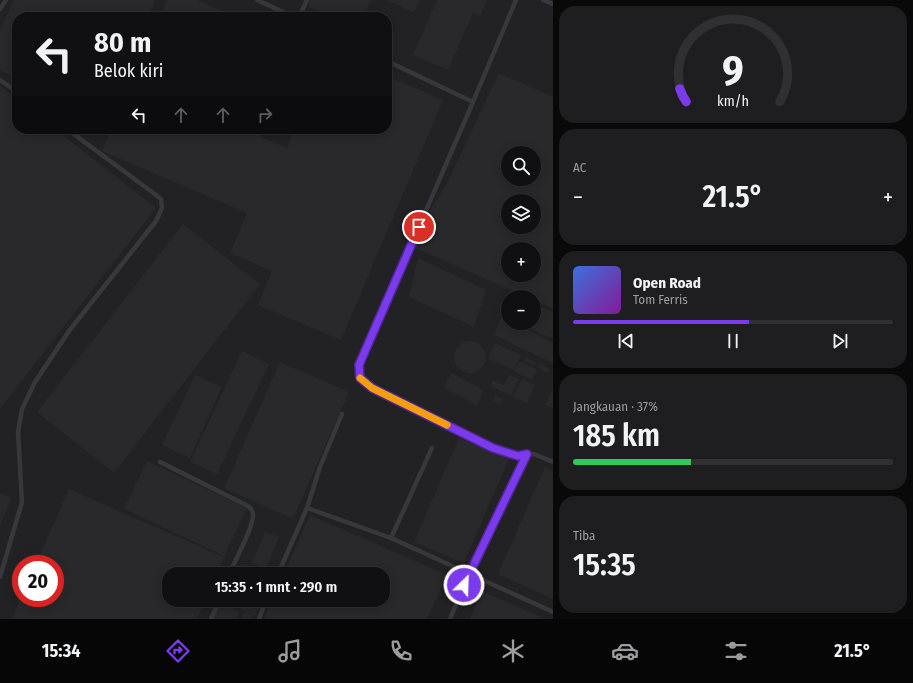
<!DOCTYPE html>
<html lang="id">
<head>
<meta charset="utf-8">
<style>
	:root { --surface:#101012; --page:#1e1e20; --text:#f1f3f6; --muted:#9c9d9f; --line:#303032; --accent:#7c3aed }
	body { margin:0; font-family:"Fira Sans Condensed",sans-serif; background:var(--page); color:var(--text); height:100vh; display:flex; flex-direction:column; font-size:15px; white-space:nowrap }
	* { box-sizing:border-box; margin:0 }
	p { font-size:13px; color:var(--muted) }
	.icon { flex:none; width:22px; height:22px; fill:none; stroke:currentColor; stroke-width:2; stroke-linecap:round; stroke-linejoin:round }
	.map { position:relative; flex:1; overflow:hidden }
	.side { display:flex; flex-direction:column; gap:6px; padding:6px; background:#09090a; width:360px }
	.side>* { flex:none }
	.top-card { position:absolute; left:12px; top:12px; width:380px; height:122px; border-radius:16px; box-shadow:0 2px 10px #0003,0 0 0 1px var(--line); background:#101012; color:var(--text); overflow:hidden }
	.tools { position:absolute; left:501px; top:146px; display:grid; gap:8px }
	.tools a { display:grid; place-items:center; width:40px; height:40px; border-radius:50%; background:var(--surface); box-shadow:0 2px 10px #0003,0 0 0 1px var(--line); font-size:20px }
	.speed { position:absolute; left:12px; top:555px; display:flex; gap:8px; font-size:20px; font-weight:700; text-align:center }
	.speed>* { display:grid; place-content:center; width:52px; height:52px; border-radius:50%; background:var(--surface); box-shadow:0 2px 10px #0003,0 0 0 1px var(--line); line-height:1 }
	.speed .limit { border:6px solid #d22; background:#fff; color:#111 }
	.pin { position:absolute; display:grid; place-items:center; width:34px; height:34px; color:#fff; margin:-17px; border:2px solid #fff; border-radius:50%; box-shadow:0 1px 4px #0007 }
	.me { position:absolute; width:44px; margin:-22px; rotate:24deg; stroke-linejoin:round; filter:drop-shadow(0 0 3px #0008) }
	.turn { display:flex; align-items:center; gap:14px; height:84px; padding:0 16px; font-size:18px }
	.turn .icon { width:52px; height:52px; stroke-width:2.5 }
	.turn b { display:block; font-size:28px; line-height:34px }
	.lanes { display:flex; align-items:center; height:38px; padding:0 16px; background:#0003; justify-content:center; gap:20px; direction:ltr }
	.lanes .off { opacity:.35 }
	.big { font-size:30px; font-weight:600; line-height:1.1 }
	.side .card { flex:1; display:flex; flex-direction:column; justify-content:center; gap:6px; min-width:0; padding:0 14px; border-radius:16px; background:var(--page) }
	.side .dial { align-items:center; gap:0 }
	.dial svg { height:104px; overflow:visible; fill:none; stroke:var(--line); stroke-width:7; stroke-linecap:round; text-anchor:middle }
	.dial text { fill:var(--text); stroke:none }
	.song { display:flex; align-items:center; gap:12px }
	.cover { width:48px; height:48px; border-radius:6px; background:linear-gradient(135deg,hsl(220 70% 55%),hsl(290 70% 35%)) }
	.played { height:4px; border-radius:2px; background:linear-gradient(90deg,var(--accent) 55%,var(--line) 55%) }
	.keys { display:flex; justify-content:space-around; direction:ltr }
	.heat { display:flex; justify-content:space-between; align-items:center; font-size:22px; direction:ltr }
	.charge { height:6px; border-radius:3px; background:linear-gradient(90deg,#34c759 37%,var(--line) 0) }
	.trip { position:absolute; left:162px; top:567px; width:228px; height:40px; border-radius:16px; background:var(--surface); box-shadow:0 2px 10px #0003,0 0 0 1px var(--line); font-weight:600; line-height:40px; text-align:center }
	.menu { display:flex; height:64px; justify-content:space-around; align-items:center; background:#060607; color:var(--muted) }
	.menu .icon { width:28px; height:28px }
	.menu .active { color:var(--accent) }
	.menu b { font-size:18px; color:var(--text) }
	main { display:flex; flex:1; min-height:0 }
	.map>svg:first-child { display:block }
	.built { fill:#222225; fill-rule:evenodd }
	.building { fill:#29292c; fill-rule:evenodd }
	.lines { fill:none; stroke-linecap:round; stroke-linejoin:round }
	.lane { stroke:#37383d; stroke-width:4.5 }
	.route-casing { stroke:#51269a; stroke-width:10 }
	.route { stroke:#7c3aed; stroke-width:7 }
	.slow { stroke:#f59e0b; stroke-width:7 }
</style>
</head>
<body>
<main>
<div class="map">
<svg width="553" height="619" viewBox="0 0 553 619">
	<rect width="100%" height="100%" fill="#161618"/>
	<path class="built" d="M 0,0 L 553,0 L 553,619 L 0,619 ZM 17,17 L 387,17 L 387,129 L 17,129 ZM 508,153 L 534,153 L 534,179 L 508,179 ZM 508,201 L 534,201 L 534,227 L 508,227 ZM 508,249 L 534,249 L 534,275 L 508,275 ZM 508,297 L 534,297 L 534,323 L 508,323 ZM 21,564 L 55,564 L 55,598 L 21,598 ZM 169,574 L 383,574 L 383,600 L 169,600 Z"/>
	<path class="building" d="M 14,0 L 155,0 L 148,17 L 17,17 L 17,78 L 0,70 L 0,30 Z
		M 167,0 L 197,0 L 237,17 L 160,17 Z
		M 310,0 L 371,0 L 363,17 L 332,17 L 308,7 Z
		M 386,0 L 420,0 L 414,12 Z
		M 437,0 L 487,0 L 480,16 L 473,13 L 448,70 L 413,55 Z
		M 499,73 L 553,97 L 553,309 L 534,300 L 534,297 L 527,297 L 413,247 L 429,212 L 447,183 ZM 508,153 L 534,153 L 534,179 L 508,179 ZM 508,201 L 534,201 L 534,227 L 508,227 ZM 508,249 L 534,249 L 534,275 L 508,275 Z
		M 387,76 L 443,100 L 341,340 L 258,305 L 272,271 L 230,253 L 247,213 L 102,151 L 112,129 L 263,129 L 260,137 L 287,148 L 295,129 L 387,129 Z
		M 0,86 L 17,99 L 17,129 L 55,129 L 156,208 L 0,409 Z
		M 183,224 L 260,284 L 114,473 L 37,412 Z
		M 418,258 L 486,290 L 474,327 L 409,297 Z
		M 508,300 L 508,319 L 501,316 Z
		M 534,304 L 553,312 L 553,339 L 516,323 L 534,323 Z
		M 501,317 L 508,320 L 508,323 L 513,323 L 553,343 L 553,363 L 494,335 Z
		M454 357a16 16 0 1 1 32 0a16 16 0 1 1-32 0Z
		M 495,343 L 521,355 L 514,370 L 488,358 Z
		M 242,351 L 269,364 L 217,474 L 190,462 Z
		M 526,358 L 536,362 L 534,365 L 524,361 Z
		M 519,361 L 537,369 L 532,380 L 514,371 Z
		M 280,362 L 349,392 L 293,519 L 224,488 Z
		M 540,364 L 550,369 L 547,373 L 538,367 Z
		M 451,373 L 484,390 L 477,405 L 444,388 Z
		M 195,375 L 222,387 L 190,458 L 162,445 Z
		M 509,375 L 519,379 L 511,396 L 490,386 L 493,380 L 504,385 Z
		M 522,379 L 535,385 L 527,403 L 513,397 Z
		M 553,387 L 553,408 L 545,405 Z
		M 496,396 L 503,399 L 500,405 L 493,402 Z
		M 459,438 L 509,459 L 464,563 L 414,542 Z
		M 147,461 L 247,508 L 224,556 L 124,509 Z
		M 545,467 L 553,471 L 553,599 L 498,574 Z
		M 69,489 L 224,557 L 217,574 L 169,574 L 169,600 L 205,600 L 197,619 L 12,619 L 21,598 L 55,598 L 55,564 L 36,564 Z
		M 0,493 L 12,498 L 0,525 Z
		M 310,515 L 447,575 L 427,619 L 264,619 L 272,600 L 383,600 L 383,574 L 284,574 Z
		M 265,532 L 279,537 L 266,569 L 252,563 Z
		M 245,565 L 249,566 L 245,574 L 241,574 Z
		M 253,569 L 265,574 L 251,574 Z
		M 482,591 L 545,619 L 470,619 Z
		M 220,600 L 235,600 L 232,608 L 240,612 L 237,619 L 212,619 Z
		M 240,600 L 262,600 L 255,616 L 237,608 Z
		M 244,612 L 253,616 L 251,619 L 241,619 Z"/>
	<g class="lines">
		<path class="lane" d="M 257,0 L 294,17
			M 543,0 L 553,4
			M 0,9 L 6,0
			M 299,17 L 307,0
			M 387,61 L 473,102 L 359,365 L 360,378 L 372,388 L 493,448 L 518,456 L 534,454 L 553,462
			M 0,80 L 17,92
			M 473,102 L 516,0
			M 160,462 L 248,506 C 251,509 253,510 253,514 C 254,526 235,561 229,574
			M 307,508 L 391,538 L 553,612
			M 391,538 L 432,448
			M 278,574 L 307,508 L 320,467 L 342,414
			M 0,577 L 22,502 L 18,432 L 22,409 L 35,382 L 69,331 L 156,221 L 162,208 L 161,199 L 156,195 L 67,129
			M 211,619 L 219,600
			M 259,619 L 266,600
			M 450,619 L 469,574 L 527,454"/>
	</g>
	<g class="lines">
		<defs>
			<path id="route" d="M 419,227 L 359,365 L 360,378 L 372,388 L 493,448 L 518,456 L 527,454 L 464,585"/>
		</defs>
		<use href="#route" class="route-casing"/>
		<use href="#route" class="route"/>
		<path class="slow" d="M 360,378 L 372,388 L 447,425"/>
	</g>
</svg>
<div class="tools">
<a><svg class="icon" aria-label="search" viewBox="0 0 24 24"><circle cx="10" cy="10" r="6"/><path d="M15 15l6 6"/></svg></a>
<a><svg class="icon" aria-label="layers" viewBox="0 0 24 24"><path d="M12 4l9 5-9 5-9-5zM3 14l9 5 9-5"/></svg></a>
<a>+</a>
<a>−</a>
</div>
<div class="speed"><div class="limit">20</div></div>
<div class="pin" style="left:419px;top:227px;background:#d93025"><svg class="icon" aria-label="arrive" viewBox="0 0 24 24"><path d="M6 21V4h12l-3 4 3 4H6"/></svg></div>
<svg class="me" style="left:464px;top:585px" viewBox="-20 -20 40 40"><circle r="17" fill="#7c3aed" stroke="#fff" stroke-width="3"/><path d="M0-11L8 9 0 5-8 9z" fill="#fff"/></svg>
<div class="trip">15:35 · 1 mnt · 290 m</div>
<div class="top-card">
<div class="turn"><svg class="icon" aria-label="left" viewBox="0 0 24 24"><path d="M17 20v-9H6M10 6l-5 5 5 5"/></svg><div><b>80 m</b>Belok kiri</div></div>
<div class="lanes"><svg class="icon" aria-label="left" viewBox="0 0 24 24"><path d="M17 20v-9H6M10 6l-5 5 5 5"/></svg><svg class="icon off" aria-label="ahead" viewBox="0 0 24 24"><path d="M12 20V5M6 11l6-6 6 6"/></svg><svg class="icon off" aria-label="ahead" viewBox="0 0 24 24"><path d="M12 20V5M6 11l6-6 6 6"/></svg><svg class="icon off" aria-label="right" viewBox="0 0 24 24"><path d="M7 20v-9h11M14 6l5 5-5 5"/></svg></div>
</div>
</div>
<section class="side">
<div class="card dial"><svg viewBox="0 0 100 80">
<path d="M14 69A42 42 0 1 1 86 69"/>
<path d="M14 69A42 42 0 0 1 9 59" stroke="#7c3aed"/>
<text x="50" y="56" font-size="32" font-weight="700">9</text>
<text x="50" y="72" font-size="11">km/h</text>
</svg></div>
<div class="card"><p>AC</p>
<div class="heat"><a>−</a><b class="big">21.5°</b><a>+</a></div>
</div>
<div class="card">
<div class="song"><i class="cover"></i><div><b>Open Road</b><p>Tom Ferris</p></div></div>
<div class="played"></div>
<div class="keys"><svg class="icon" aria-label="previous" viewBox="0 0 24 24"><path d="M18 5L8 12l10 7zM5 5v14"/></svg><svg class="icon" aria-label="pause" viewBox="0 0 24 24"><path d="M8 5v14M16 5v14"/></svg><svg class="icon" aria-label="next" viewBox="0 0 24 24"><path d="M6 5l10 7-10 7zM19 5v14"/></svg></div>
</div>
<div class="card"><p>Jangkauan · 37%</p><b class="big">185 km</b><div class="charge"></div></div>
<div class="card"><p>Tiba</p><b class="big">15:35</b></div>
</section>
</main>
<nav class="menu">
<b>15:34</b>
<svg class="icon active" aria-label="directions" viewBox="0 0 24 24"><path d="M12 3l9 9-9 9-9-9zM9 14v-3h6M13 9l2 2-2 2"/></svg>
<svg class="icon" aria-label="music" viewBox="0 0 24 24"><path d="M9 18V5l10-2v13"/><circle cx="6" cy="18" r="3"/><circle cx="16" cy="16" r="3"/></svg>
<svg class="icon" aria-label="phone" viewBox="0 0 24 24"><path d="M5 4h4l2 5-3 2q2 4 5 5l2-3 5 2v4C11 20 4 13 5 4z"/></svg>
<svg class="icon" aria-label="climate" viewBox="0 0 24 24"><path d="M12 3v18M4 7l16 10M4 17L20 7"/></svg>
<svg class="icon" aria-label="car" viewBox="0 0 24 24"><path d="M5 17H2v-5l4-1 3-4h7l3 4 3 1v5h-3M9 17h6M6 11h13"/><circle cx="7" cy="17" r="2"/><circle cx="17" cy="17" r="2"/></svg>
<svg class="icon" aria-label="filters" viewBox="0 0 24 24"><path d="M4 7h16M4 17h16"/><circle cx="9" cy="7" r="2"/><circle cx="15" cy="17" r="2"/></svg>
<b>21.5°</b>
</nav>
</body>
</html>
